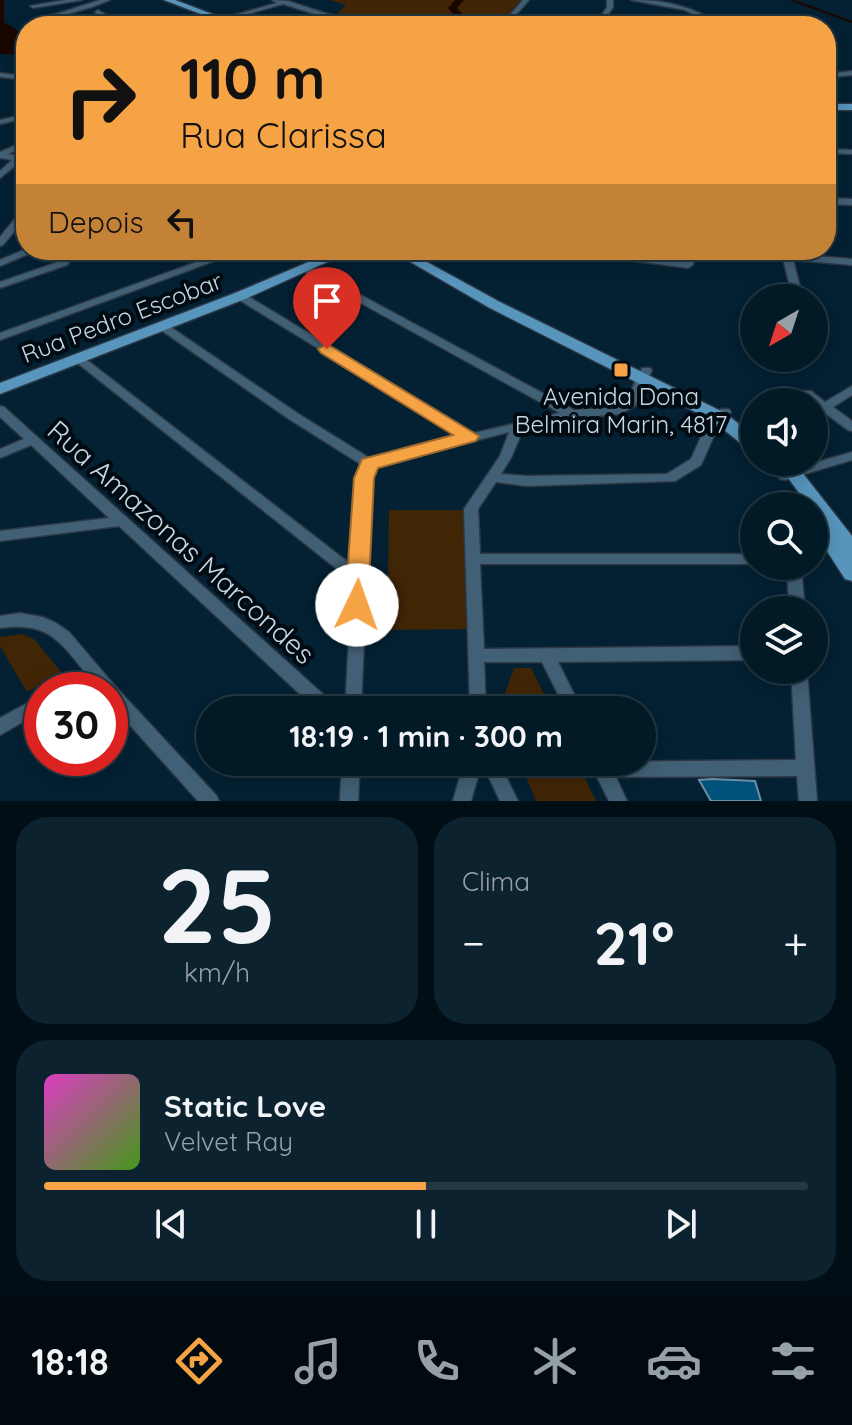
<!DOCTYPE html>
<html lang="pt">
<head>
<meta charset="utf-8">
<style>
	:root { --surface:#021926; --page:#0c222e; --text:#f1f3f6; --muted:#96a0a7; --line:#233843; --accent:#f5a345 }
	body { margin:0; font-family:Quicksand,sans-serif; background:var(--page); color:var(--text); height:100vh; display:flex; flex-direction:column; font-size:30px; white-space:nowrap }
	* { box-sizing:border-box; margin:0 }
	p { font-size:26px; color:var(--muted) }
	.icon { flex:none; width:44px; height:44px; fill:none; stroke:currentColor; stroke-width:2; stroke-linecap:round; stroke-linejoin:round }
	.map { position:relative; height:801px; overflow:hidden }
	.drawer { display:flex; flex-direction:column; gap:16px; padding:16px; background:#010e15; flex:1 }
	.drawer>* { flex:none }
	.banner { position:absolute; left:16px; top:16px; width:820px; height:244px; border-radius:32px; box-shadow:0 4px 20px #0003,0 0 0 2px var(--line); background:#f5a345; color:#111; overflow:hidden }
	.needle { width:52px; rotate:219deg }
	.tools { position:absolute; left:740px; top:284px; display:grid; gap:16px }
	.tools a { display:grid; place-items:center; width:88px; height:88px; border-radius:50%; background:var(--surface); box-shadow:0 4px 20px #0003,0 0 0 2px var(--line); font-size:40px }
	.speed { position:absolute; left:24px; top:672px; display:flex; gap:16px; font-size:40px; font-weight:700; text-align:center }
	.speed>* { display:grid; place-content:center; width:104px; height:104px; border-radius:50%; background:var(--surface); box-shadow:0 4px 20px #0003,0 0 0 2px var(--line); line-height:1 }
	.speed .limit { border:12px solid #d22; background:#fff; color:#111 }
	.pin { position:absolute; display:grid; place-items:center; width:68px; height:68px; color:#fff; margin:-82px -34px; border-radius:50% 50% 50% 0; rotate:-45deg; box-shadow:0 0 8px #0007 }
	.pin .icon { rotate:45deg }
	.me { position:absolute; width:88px; margin:-44px; rotate:3deg; stroke-linejoin:round; filter:drop-shadow(0 0 6px #0008) }
	.turn { display:flex; align-items:center; gap:28px; height:168px; padding:0 32px; font-size:36px }
	.turn .icon { width:104px; height:104px; stroke-width:2.5 }
	.turn b { display:block; font-size:56px; line-height:68px }
	.then { display:flex; align-items:center; height:76px; padding:0 32px; background:#0003; gap:16px; font-size:30px }
	.big { font-size:60px; font-weight:700; line-height:1.1 }
	.drawer .widget { flex:1; display:flex; flex-direction:column; justify-content:center; gap:12px; min-width:0; padding:0 28px; border-radius:32px; background:var(--page) }
	.drawer .dial { align-items:center; gap:0 }
	.dial b { font-size:104px; line-height:1 }
	.song { display:flex; align-items:center; gap:24px }
	.cover { width:96px; height:96px; border-radius:12px; background:linear-gradient(135deg,hsl(310 70% 55%),hsl(100 70% 35%)) }
	.played { height:8px; border-radius:4px; background:linear-gradient(90deg,var(--accent) 50%,var(--line) 50%) }
	.keys { display:flex; justify-content:space-around; direction:ltr }
	.heat { display:flex; justify-content:space-between; align-items:center; font-size:44px; direction:ltr }
	.drawer .tiles { flex:1; display:grid; gap:16px; grid-template-columns:1fr 1fr }
	.widget:last-child { grid-column:span 2 }
	.trip { position:absolute; left:196px; top:696px; width:460px; height:80px; border-radius:40px; background:var(--surface); box-shadow:0 4px 20px #0003,0 0 0 2px var(--line); font-weight:700; line-height:80px; text-align:center }
	.tabs { display:flex; height:128px; justify-content:space-around; align-items:center; background:#010a0f; color:var(--muted) }
	.tabs .icon { width:56px; height:56px }
	.tabs .active { color:var(--accent) }
	.tabs b { font-size:36px; color:var(--text) }
	.map>svg:first-child { display:block }
	.green { fill:#412606 }
	.water { fill:#1a0700 }
	.lines { fill:none; stroke-linecap:round; stroke-linejoin:round }
	.stream { stroke:#1a0700; stroke-width:2 }
	.river { fill:#1a0700; fill-rule:evenodd }
	.building { fill:#00527b; stroke:#6d8da3; stroke-width:2 }
	.minor-casing { stroke:#2c3744; stroke-width:3 }
	.major-casing { stroke:#2c3744; stroke-width:3 }
	.minor { fill:#426075; fill-rule:evenodd }
	.major { fill:#5895bd; fill-rule:evenodd }
	.route { fill:#f5a345; stroke:#9f6a2d; stroke-width:2 }
	.poi-dot { fill:#f5a345; stroke:#010a11; stroke-width:3 }
	.labels { text-anchor:middle; stroke-width:8; stroke-linejoin:round; paint-order:stroke }
	.street-label { font-size:24px; fill:#c6d7e3; stroke:#010a11 }
	.poi-label { font-size:24px; fill:#c6d7e3; stroke:#010a11 }
	.near-street-label { font-size:28px; fill:#c6d7e3; stroke:#010a11 }
</style>
</head>
<body>
<div class="map">
<svg width="852" height="801" viewBox="0 0 852 801">
	<rect width="100%" height="100%" fill="#032133"/>
	<path class="green" d="M 330,0 L 521,0 L 500,26 L 404,26 L 407,24 L 403,18 L 336,15 L 346,5 Z
		M 389,510 L 464,510 L 472,629 L 387,630 Z
		M 22,634 L 34,639 L 62,673 L 27,692 L 0,646 L 0,637 Z
		M 514,668 L 531,668 L 552,710 L 505,710 L 504,696 Z
		M 520,762 L 577,762 L 596,801 L 536,801 Z"/>
	<path class="water" d="M 0,0 L 4,0 L 4,22 L 26,36 L 26,55 L 0,54 Z"/>
	<g class="lines">
		<path class="stream" d="M 792,0 L 852,22"/>
		<path class="river" d="M 455,0 L 464,0 L 457,8 L 468,20 L 465,26 L 455,26 L 458,20 L 448,8 Z"/>
	</g>
	<path class="building" d="M 712,779 L 755,781 L 761,801 L 711,801 L 699,780 Z"/>
	<g class="lines">
		<defs>
			<path id="minor" d="M 66,0 L 82,0 L 33,8 L 30,6 Z
				M 100,0 L 110,0 L 92,7 L 33,24 L 28,23 Z
				M 272,0 L 288,1 L 331,15 L 398,24 L 395,26 L 330,19 L 283,4 L 223,21 L 220,19 L 277,3 Z
				M 523,0 L 529,0 L 506,26 L 500,26 Z
				M 607,0 L 613,0 L 613,7 L 601,26 L 595,26 L 607,7 Z
				M 631,0 C 660,0 684,4 709,18 L 711,26 L 705,26 L 705,24 L 643,21 L 639,21 L 637,26 L 631,26 L 634,19 L 643,17 L 704,20 L 685,10 Z
				M 98,10 L 125,26 L 118,26 L 102,17 L 53,26 L 41,26 L 97,14 L 95,12 Z
				M 852,71 L 852,75 L 826,78 L 826,74 Z
				M 0,73 L 26,76 L 26,80 L 0,77 Z
				M 26,114 L 26,118 L 0,124 L 0,120 Z
				M 26,141 L 26,146 L 8,154 L 26,157 L 26,161 L 21,161 L 0,178 L 0,171 L 12,160 L 0,158 L 0,152 Z
				M 826,149 L 852,150 L 852,154 L 826,153 Z
				M 826,198 L 852,199 L 852,205 L 826,204 Z
				M 26,208 L 26,217 L 3,245 L 0,246 L 0,237 L 23,209 Z
				M 26,249 L 38,250 L 0,266 L 0,260 Z
				M 56,250 L 66,250 L 59,255 L 56,254 Z
				M 230,250 L 244,250 L 0,340 L 0,333 Z
				M 571,250 L 598,250 L 684,261 L 685,250 L 695,250 L 693,265 L 688,268 L 576,253 Z
				M 707,250 L 746,250 L 852,259 L 852,265 L 793,260 L 803,298 L 793,298 L 783,259 L 712,253 Z
				M 64,260 L 69,263 L 67,265 L 0,288 L 0,282 Z
				M 305,265 L 574,410 L 613,407 L 626,401 L 642,368 L 650,368 L 652,370 L 635,406 L 620,414 L 572,418 L 523,429 L 512,456 L 501,474 L 526,476 L 667,474 L 691,459 L 705,428 L 721,409 L 729,409 L 731,412 L 717,429 L 701,465 L 675,481 L 526,486 L 496,482 L 478,509 L 480,554 L 754,554 L 754,564 L 480,564 L 484,649 L 754,646 L 754,660 L 558,662 L 582,710 L 566,710 L 542,662 L 484,662 L 486,710 L 470,710 L 464,509 L 500,456 L 509,432 L 374,467 L 371,478 L 361,710 L 345,710 L 352,581 L 75,361 L 73,359 L 75,357 L 83,357 L 353,566 L 357,478 L 362,465 L 289,419 L 158,328 L 157,326 L 158,324 L 166,324 L 297,413 L 371,459 L 461,436 L 236,298 L 235,296 L 236,294 L 244,294 L 474,433 L 560,413 L 301,270 L 300,268 Z
				M 852,386 L 852,395 L 833,407 L 852,421 L 852,431 L 848,430 L 814,405 L 814,402 L 810,402 L 801,394 L 803,391 L 811,391 L 825,402 Z
				M 0,406 L 4,407 L 335,705 L 337,710 L 317,710 L 119,526 L 0,541 L 0,531 L 109,518 L 31,445 L 0,458 L 0,449 L 24,439 L 0,417 Z
				M 852,452 L 852,460 L 785,480 L 780,479 L 778,476 L 780,473 Z
				M 816,495 L 821,497 L 823,500 L 821,503 L 792,506 L 788,502 L 790,499 Z
				M 787,566 L 801,566 L 805,610 L 789,610 Z
				M 20,613 L 42,617 L 56,623 L 69,632 L 115,686 L 216,795 L 219,801 L 198,801 L 110,703 L 110,690 L 99,690 L 92,682 L 79,690 L 56,690 L 58,685 L 84,671 C 57,637 45,622 0,628 L 0,616 Z
				M 791,670 L 807,670 L 817,801 L 799,801 L 797,776 L 616,777 L 627,801 L 609,801 L 593,769 L 592,762 L 796,760 Z
				M 42,695 L 42,711 L 0,735 L 0,718 Z
				M 342,762 L 360,762 L 358,801 L 340,801 Z
				M 464,762 L 499,762 L 518,801 L 500,801 L 482,763 L 471,801 L 453,801 Z"/>
			<path id="major" d="M 164,0 L 175,0 L 244,26 L 232,26 Z
				M 826,104 L 852,104 L 852,110 L 826,110 Z
				M 337,250 L 354,250 L 245,299 L 0,394 L 0,383 L 235,293 Z
				M 390,250 L 405,250 L 498,301 L 725,413 L 754,436 L 754,451 L 748,449 L 713,421 L 488,307 Z
				M 776,462 L 794,462 L 852,536 L 852,581 L 845,579 L 814,531 L 814,506 L 809,506 Z"/>
		</defs>
		<use href="#minor" class="minor-casing"/>
		<use href="#major" class="major-casing"/>
		<use href="#minor" class="minor"/>
		<use href="#major" class="major"/>
	</g>
	<path class="route" d="M 327,344 L 479,436 L 476,441 L 378,468 L 374,478 L 368,605 L 365,611 L 357,614 L 348,611 L 345,605 L 354,478 L 362,459 L 453,435 L 321,353 L 318,349 Z"/>
	<rect class="poi-dot" x="613" y="362" width="16" height="16" rx="4"/>
	<g class="labels">
		<g class="street-label">
			<text transform="translate(122 318) rotate(-21)" y="8">Rua Pedro Escobar</text>
		</g>
		<g class="poi-label">
			<text x="621" y="405">Avenida Dona<tspan x="621" dy="28">Belmira Marin, 4817</tspan></text>
		</g>
		<g class="near-street-label">
			<text transform="translate(181 542) rotate(42)" y="10">Rua Amazonas Marcondes</text>
		</g>
	</g>
</svg>
<div class="tools">
<a><svg class="needle" viewBox="-14 -14 28 28"><path d="M0-13l5 13h-10z" fill="#e53935"/><path d="M0 13l5-13h-10z" fill="#96a0a7"/></svg></a>
<a><svg class="icon" aria-label="sound" viewBox="0 0 24 24"><path d="M4 9h4l5-4v14l-5-4H4zM17 9q2 3 0 6"/></svg></a>
<a><svg class="icon" aria-label="search" viewBox="0 0 24 24"><circle cx="10" cy="10" r="6"/><path d="M15 15l6 6"/></svg></a>
<a><svg class="icon" aria-label="layers" viewBox="0 0 24 24"><path d="M12 4l9 5-9 5-9-5zM3 14l9 5 9-5"/></svg></a>
</div>
<div class="speed"><div class="limit">30</div></div>
<div class="pin" style="left:327px;top:349px;background:#d93025"><svg class="icon" aria-label="arrive" viewBox="0 0 24 24"><path d="M6 21V4h12l-3 4 3 4H6"/></svg></div>
<svg class="me" style="left:357px;top:605px" viewBox="-20 -20 40 40"><circle r="19" fill="#fff"/><path d="M0-13L10 11 0 6-10 11z" fill="#f5a345"/></svg>
<div class="trip">18:19 · 1 min · 300 m</div>
<div class="banner">
<div class="turn"><svg class="icon" aria-label="right" viewBox="0 0 24 24"><path d="M7 20v-9h11M14 6l5 5-5 5"/></svg><div><b>110 m</b>Rua Clarissa</div></div>
<div class="then">Depois<svg class="icon" aria-label="left" viewBox="0 0 24 24"><path d="M17 20v-9H6M10 6l-5 5 5 5"/></svg></div>
</div>
</div>
<section class="drawer">
<div class="tiles">
<div class="widget dial"><b>25</b><p>km/h</p></div>
<div class="widget"><p>Clima</p>
<div class="heat"><a>−</a><b class="big">21°</b><a>+</a></div>
</div>
<div class="widget">
<div class="song"><i class="cover"></i><div><b>Static Love</b><p>Velvet Ray</p></div></div>
<div class="played"></div>
<div class="keys"><svg class="icon" aria-label="previous" viewBox="0 0 24 24"><path d="M18 5L8 12l10 7zM5 5v14"/></svg><svg class="icon" aria-label="pause" viewBox="0 0 24 24"><path d="M8 5v14M16 5v14"/></svg><svg class="icon" aria-label="next" viewBox="0 0 24 24"><path d="M6 5l10 7-10 7zM19 5v14"/></svg></div>
</div>
</div>
</section>
<nav class="tabs">
<b>18:18</b>
<svg class="icon active" aria-label="directions" viewBox="0 0 24 24"><path d="M12 3l9 9-9 9-9-9zM9 14v-3h6M13 9l2 2-2 2"/></svg>
<svg class="icon" aria-label="music" viewBox="0 0 24 24"><path d="M9 18V5l10-2v13"/><circle cx="6" cy="18" r="3"/><circle cx="16" cy="16" r="3"/></svg>
<svg class="icon" aria-label="phone" viewBox="0 0 24 24"><path d="M5 4h4l2 5-3 2q2 4 5 5l2-3 5 2v4C11 20 4 13 5 4z"/></svg>
<svg class="icon" aria-label="climate" viewBox="0 0 24 24"><path d="M12 3v18M4 7l16 10M4 17L20 7"/></svg>
<svg class="icon" aria-label="car" viewBox="0 0 24 24"><path d="M5 17H2v-5l4-1 3-4h7l3 4 3 1v5h-3M9 17h6M6 11h13"/><circle cx="7" cy="17" r="2"/><circle cx="17" cy="17" r="2"/></svg>
<svg class="icon" aria-label="filters" viewBox="0 0 24 24"><path d="M4 7h16M4 17h16"/><circle cx="9" cy="7" r="2"/><circle cx="15" cy="17" r="2"/></svg>
</nav>
</body>
</html>
